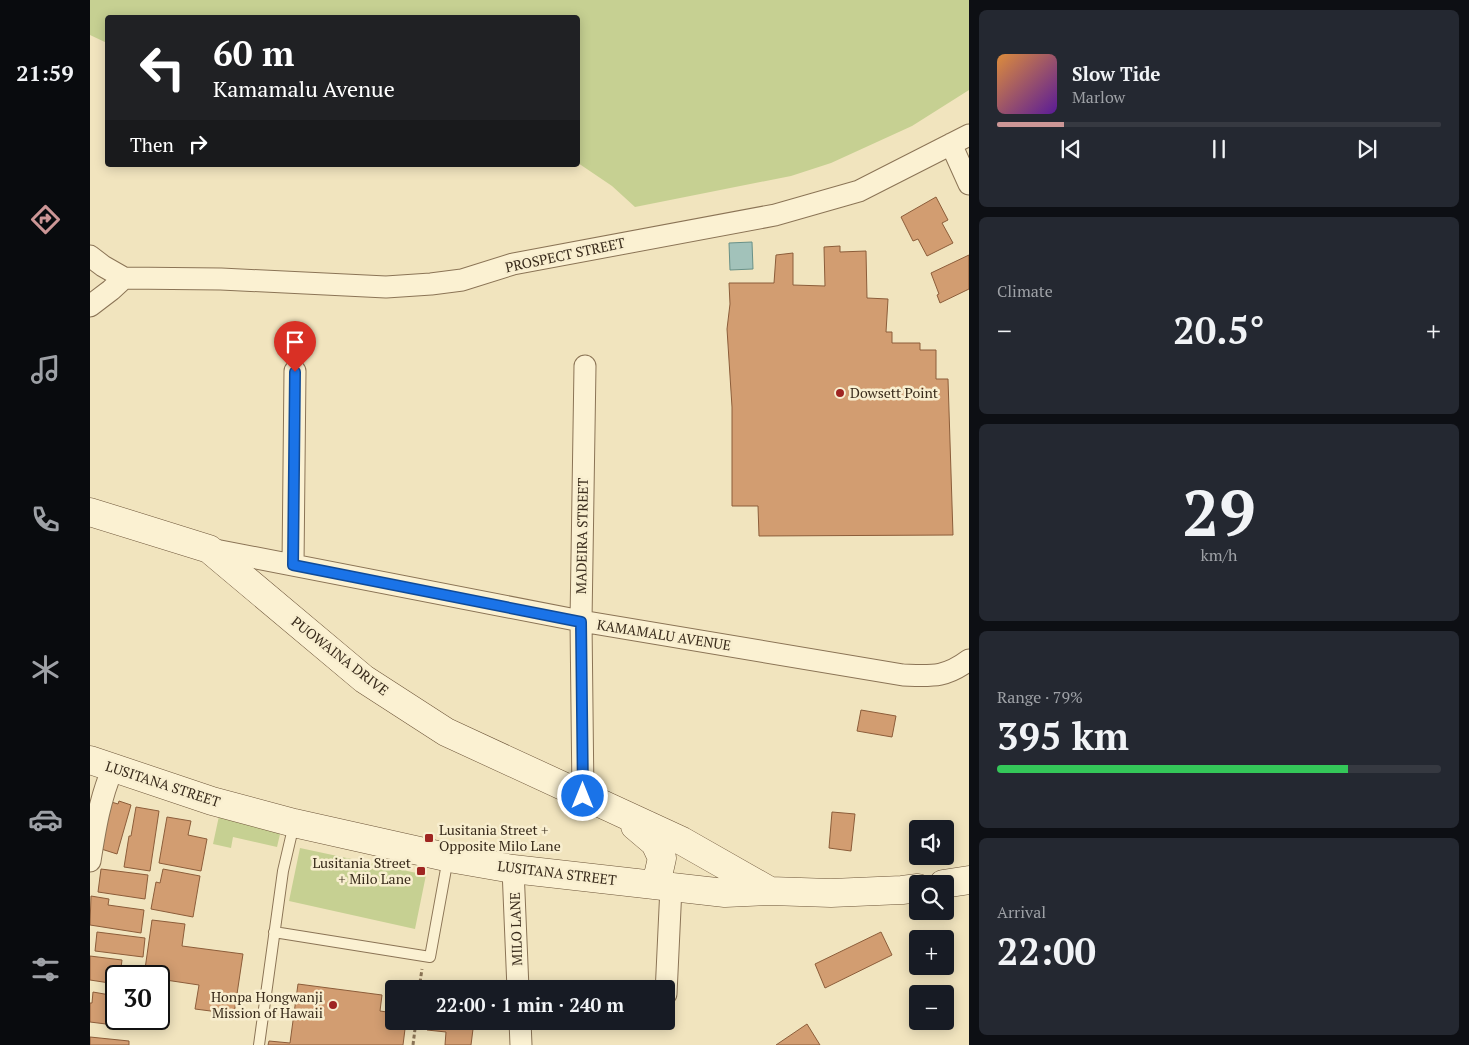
<!DOCTYPE html>
<html lang="en">
<head>
<meta charset="utf-8">
<style>
	:root { --surface:#171b24; --page:#242831; --text:#f1f3f6; --muted:#9ea1a6; --line:#363941; --accent:#cc9696 }
	body { margin:0; font-family:"PT Serif",serif; background:var(--page); color:var(--text); height:100vh; display:flex; flex-direction:column; font-size:19px; white-space:nowrap }
	* { box-sizing:border-box; margin:0 }
	p { font-size:16px; color:var(--muted) }
	.icon { flex:none; width:28px; height:28px; fill:none; stroke:currentColor; stroke-width:2; stroke-linecap:round; stroke-linejoin:round }
	.map { position:relative; flex:1; overflow:hidden }
	.panel { display:flex; flex-direction:column; gap:10px; padding:10px; background:#0d0f14; width:500px }
	.panel>* { flex:none }
	.guide { position:absolute; left:15px; top:15px; width:475px; height:152px; border-radius:5px; box-shadow:0 2px 12px #0003; background:#202124; color:#fff; overflow:hidden }
	.buttons { position:absolute; left:819px; top:820px; display:grid; gap:10px }
	.buttons a { display:grid; place-items:center; width:45px; height:45px; border-radius:5px; background:var(--surface); box-shadow:0 2px 12px #0003; font-size:25px }
	.speed { position:absolute; left:15px; top:965px; display:flex; gap:10px; font-size:25px; font-weight:700; text-align:center }
	.speed>* { display:grid; place-content:center; width:65px; height:65px; border-radius:50%; background:var(--surface); box-shadow:0 2px 12px #0003; line-height:1 }
	.speed .limit { border:2px solid #111; border-radius:8px; background:#fff; color:#111 }
	.pin { position:absolute; display:grid; place-items:center; width:42px; height:42px; color:#fff; margin:-51px -21px; border-radius:50% 50% 50% 0; rotate:-45deg; box-shadow:0 0 5px #0007 }
	.pin .icon { rotate:45deg }
	.me { position:absolute; width:55px; margin:-28px; rotate:0deg; stroke-linejoin:round; filter:drop-shadow(0 0 4px #0008) }
	.turn { display:flex; align-items:center; gap:18px; height:105px; padding:0 25px; font-size:22px }
	.turn .icon { width:65px; height:65px; stroke-width:2.5 }
	.turn b { display:block; font-size:35px; line-height:42px }
	.then { display:flex; align-items:center; height:48px; padding:0 25px; background:#0003; gap:10px; font-size:19px }
	.big { font-size:38px; font-weight:600; line-height:1.1 }
	.panel .tile { flex:1; display:flex; flex-direction:column; justify-content:center; gap:8px; min-width:0; padding:0 18px; border-radius:8px; background:var(--page) }
	.panel .dial { align-items:center; gap:0 }
	.dial b { font-size:65px; line-height:1 }
	.song { display:flex; align-items:center; gap:15px }
	.cover { width:60px; height:60px; border-radius:8px; background:linear-gradient(135deg,hsl(30 70% 55%),hsl(270 70% 35%)) }
	.played { height:5px; border-radius:2px; background:linear-gradient(90deg,var(--accent) 15%,var(--line) 15%) }
	.keys { display:flex; justify-content:space-around; direction:ltr }
	.heat { display:flex; justify-content:space-between; align-items:center; font-size:28px; direction:ltr }
	.charge { height:8px; border-radius:4px; background:linear-gradient(90deg,#34c759 79%,var(--line) 0) }
	.trip { position:absolute; left:295px; top:980px; width:290px; height:50px; border-radius:5px; background:var(--surface); box-shadow:0 2px 12px #0003; font-weight:600; line-height:50px; text-align:center }
	main { display:flex; flex:1; min-height:0 }
	.dock { display:flex; flex-direction:column; width:90px; justify-content:space-around; align-items:center; background:#090b0e; color:var(--muted) }
	.dock .icon { width:35px; height:35px }
	.dock .current { color:var(--accent) }
	.dock b { font-size:22px; color:var(--text) }
	.map>svg:first-child { display:block }
	.green { fill:#c6d092 }
	.water { fill:#a2c2ba; stroke:#699188 }
	.building { fill:#d29d71; stroke:#8c5d3a }
	.lines { fill:none; stroke-linecap:round; stroke-linejoin:round }
	.lane-casing { stroke:#8b7456; stroke-width:12 }
	.street-casing { stroke:#8b7456; stroke-width:23 }
	.secondary-casing { stroke:#6d5539; stroke-width:29 }
	.path { stroke:#8b7456; stroke-width:3; stroke-dasharray:4 2.5; stroke-linecap:butt }
	.lane { stroke:#fbf1d2; stroke-width:10 }
	.street { stroke:#fbf1d2; stroke-width:21 }
	.secondary { stroke:#fbf1d2; stroke-width:28 }
	.route-casing { stroke:#114b97; stroke-width:12 }
	.route { stroke:#1a73e8; stroke-width:9 }
	.poi-dot { fill:#9f2521; stroke:#f8eecf; stroke-width:2 }
	.labels { text-anchor:middle; stroke-width:5; stroke-linejoin:round; paint-order:stroke }
	.street-label { font-size:14px; fill:#392b1b; stroke:#f8eecf }
	.poi-label { font-size:14px; fill:#392b1b; stroke:#f8eecf; text-anchor:start }
</style>
</head>
<body>
<main>
<nav class="dock">
<b>21:59</b>
<svg class="icon current" aria-label="directions" viewBox="0 0 24 24"><path d="M12 3l9 9-9 9-9-9zM9 14v-3h6M13 9l2 2-2 2"/></svg>
<svg class="icon" aria-label="music" viewBox="0 0 24 24"><path d="M9 18V5l10-2v13"/><circle cx="6" cy="18" r="3"/><circle cx="16" cy="16" r="3"/></svg>
<svg class="icon" aria-label="phone" viewBox="0 0 24 24"><path d="M5 4h4l2 5-3 2q2 4 5 5l2-3 5 2v4C11 20 4 13 5 4z"/></svg>
<svg class="icon" aria-label="climate" viewBox="0 0 24 24"><path d="M12 3v18M4 7l16 10M4 17L20 7"/></svg>
<svg class="icon" aria-label="car" viewBox="0 0 24 24"><path d="M5 17H2v-5l4-1 3-4h7l3 4 3 1v5h-3M9 17h6M6 11h13"/><circle cx="7" cy="17" r="2"/><circle cx="17" cy="17" r="2"/></svg>
<svg class="icon" aria-label="filters" viewBox="0 0 24 24"><path d="M4 7h16M4 17h16"/><circle cx="9" cy="7" r="2"/><circle cx="15" cy="17" r="2"/></svg>
</nav>
<div class="map">
<svg width="879" height="1045" viewBox="0 0 879 1045">
	<rect width="100%" height="100%" fill="#f1e4be"/>
	<path class="green" d="M 0,0 L 879,0 L 879,90 L 822,126 L 741,163 L 701,176 L 545,207 L 522,186 L 488,163 L 488,18 L 18,18 L 17,43 L 0,35 Z
		M 129,816 L 191,830 L 187,847 L 143,837 L 141,848 L 123,844 Z
		M 210,848 L 336,875 L 325,929 L 199,901 Z"/>
	<path class="water" d="M 662,242 L 663,269 L 640,270 L 639,243 Z"/>
	<path class="building" d="M 846,197 L 858,220 L 852,223 L 863,243 L 837,256 L 828,239 L 823,241 L 811,217 Z
		M 750,246 L 750,252 L 776,251 L 777,298 L 798,299 L 796,332 L 802,332 L 802,343 L 830,343 L 830,350 L 846,350 L 846,379 L 858,379 L 863,535 L 669,536 L 668,506 L 642,506 L 642,407 L 637,329 L 640,304 L 639,283 L 684,283 L 686,255 L 703,253 L 703,285 L 735,286 L 734,247 Z
		M 879,255 L 879,289 L 850,303 L 847,295 L 849,294 L 841,273 Z
		M 771,710 L 806,716 L 802,737 L 767,731 Z
		M 18,801 L 28,804 L 29,801 L 41,805 L 27,854 L 5,847 Z
		M 46,807 L 69,811 L 60,871 L 34,867 L 39,836 L 41,836 Z
		M 742,812 L 765,814 L 761,851 L 739,848 Z
		M 77,817 L 101,821 L 98,835 L 117,839 L 111,871 L 69,863 Z
		M 11,869 L 58,875 L 55,899 L 8,892 Z
		M 73,869 L 110,876 L 103,917 L 61,909 L 66,882 L 70,883 Z
		M 1,896 L 19,899 L 18,905 L 54,910 L 51,933 L 0,925 Z
		M 62,920 L 95,924 L 92,946 L 153,954 L 144,1014 L 105,1009 L 109,985 L 69,979 L 69,976 L 54,976 Z
		M 7,932 L 55,938 L 53,957 L 5,951 Z
		M 791,932 L 802,955 L 735,988 L 725,964 Z
		M 0,956 L 32,960 L 30,976 L 26,976 L 26,984 L 0,980 Z
		M 208,984 L 292,995 L 290,1011 L 304,1013 L 304,1021 L 316,1021 L 313,1045 L 178,1045 L 179,1041 L 200,1043 Z
		M 23,989 L 26,989 L 26,1019 L 62,1019 L 61,1029 L 20,1025 Z
		M 3,992 L 20,995 L 16,1024 L 0,1022 L 0,1003 L 2,1003 Z
		M 338,1021 L 384,1021 L 381,1045 L 355,1045 L 356,1032 L 337,1030 Z
		M 717,1024 L 730,1045 L 686,1045 Z
		M 0,1037 L 39,1041 L 39,1045 L 0,1045 Z"/>
	<g class="lines">
		<defs>
			<path id="lane" d="M 184,932 L 340,957 L 358,858
				M 169,1045 L 193,871 L 204,824"/>
			<path id="street" d="M 861,144 L 879,184
				M 0,256 L 13,266 L 34,278 L 131,279 L 296,287 L 341,284 L 372,280 L 423,264 L 685,215 L 769,191 L 879,135
				M 0,306 L 21,290 L 34,278
				M 120,549 L 491,621 L 813,675 C 842,676 855,678 879,660
				M 203,565 L 205,371
				M 493,796 L 491,621 L 495,366
				M 0,861 C 5,829 10,798 23,768
				M 423,869 L 428,989
				M 576,994 L 581,887
				M 430,1021 L 431,1045"/>
			<path id="secondary" d="M 0,512 L 119,549 L 274,679 L 356,732 L 592,841 L 680,891
				M 0,760 L 122,801 L 204,823 L 365,859 L 423,869 L 635,893 L 680,891 L 741,893 L 812,890 L 828,888
				M 545,826 L 565,843 L 572,858 L 566,885
				M 853,884 L 879,880"/>
		</defs>
		<use href="#lane" class="lane-casing"/>
		<use href="#street" class="street-casing"/>
		<use href="#secondary" class="secondary-casing"/>
		<path class="path" d="M 329,989 L 332,969
			M 323,1045 L 326,1021"/>
		<use href="#lane" class="lane"/>
		<use href="#street" class="street"/>
		<use href="#secondary" class="secondary"/>
	</g>
	<g class="lines">
		<defs>
			<path id="route" d="M 205,372 L 203,565 L 491,622 L 493,796"/>
		</defs>
		<use href="#route" class="route-casing"/>
		<use href="#route" class="route"/>
	</g>
	<g class="poi-dot">
		<circle cx="750" cy="393" r="5"/>
		<rect x="334" y="833" width="10" height="10" rx="2.5"/>
		<rect x="326" y="866" width="10" height="10" rx="2.5"/>
		<circle cx="243" cy="1005" r="5"/>
	</g>
	<g class="labels">
		<g class="street-label">
			<text transform="translate(475 255) rotate(-12)" y="5">PROSPECT STREET</text>
			<text transform="translate(492 536) rotate(-89)" y="5">MADEIRA STREET</text>
			<text transform="translate(574 635) rotate(9)" y="5">KAMAMALU AVENUE</text>
			<text transform="translate(250 656) rotate(38)" y="5">PUOWAINA DRIVE</text>
			<text transform="translate(73 784) rotate(18)" y="5">LUSITANA STREET</text>
			<text transform="translate(467 873) rotate(7)" y="5">LUSITANA STREET</text>
			<text transform="translate(426 929) rotate(-92)" y="5">MILO LANE</text>
		</g>
		<g class="poi-label">
			<text x="760" y="398">Dowsett Point</text>
			<text x="349" y="835">Lusitania Street +<tspan x="349" dy="16">Opposite Milo Lane</tspan></text>
			<text x="321" y="868" text-anchor="end">Lusitania Street<tspan x="321" dy="16">+ Milo Lane</tspan></text>
			<text x="233" y="1002" text-anchor="end">Honpa Hongwanji<tspan x="233" dy="16">Mission of Hawaii</tspan></text>
		</g>
	</g>
</svg>
<div class="buttons">
<a><svg class="icon" aria-label="sound" viewBox="0 0 24 24"><path d="M4 9h4l5-4v14l-5-4H4zM17 9q2 3 0 6"/></svg></a>
<a><svg class="icon" aria-label="search" viewBox="0 0 24 24"><circle cx="10" cy="10" r="6"/><path d="M15 15l6 6"/></svg></a>
<a>+</a>
<a>−</a>
</div>
<div class="speed"><div class="limit">30</div></div>
<div class="pin" style="left:205px;top:372px;background:#d93025"><svg class="icon" aria-label="arrive" viewBox="0 0 24 24"><path d="M6 21V4h12l-3 4 3 4H6"/></svg></div>
<svg class="me" style="left:493px;top:796px" viewBox="-20 -20 40 40"><circle r="17" fill="#1a73e8" stroke="#fff" stroke-width="3"/><path d="M0-11L8 9 0 5-8 9z" fill="#fff"/></svg>
<div class="trip">22:00 · 1 min · 240 m</div>
<div class="guide">
<div class="turn"><svg class="icon" aria-label="left" viewBox="0 0 24 24"><path d="M17 20v-9H6M10 6l-5 5 5 5"/></svg><div><b>60 m</b>Kamamalu Avenue</div></div>
<div class="then">Then<svg class="icon" aria-label="right" viewBox="0 0 24 24"><path d="M7 20v-9h11M14 6l5 5-5 5"/></svg></div>
</div>
</div>
<section class="panel">
<div class="tile">
<div class="song"><i class="cover"></i><div><b>Slow Tide</b><p>Marlow</p></div></div>
<div class="played"></div>
<div class="keys"><svg class="icon" aria-label="previous" viewBox="0 0 24 24"><path d="M18 5L8 12l10 7zM5 5v14"/></svg><svg class="icon" aria-label="pause" viewBox="0 0 24 24"><path d="M8 5v14M16 5v14"/></svg><svg class="icon" aria-label="next" viewBox="0 0 24 24"><path d="M6 5l10 7-10 7zM19 5v14"/></svg></div>
</div>
<div class="tile"><p>Climate</p>
<div class="heat"><a>−</a><b class="big">20.5°</b><a>+</a></div>
</div>
<div class="tile dial"><b>29</b><p>km/h</p></div>
<div class="tile"><p>Range · 79%</p><b class="big">395 km</b><div class="charge"></div></div>
<div class="tile"><p>Arrival</p><b class="big">22:00</b></div>
</section>
</main>
</body>
</html>
